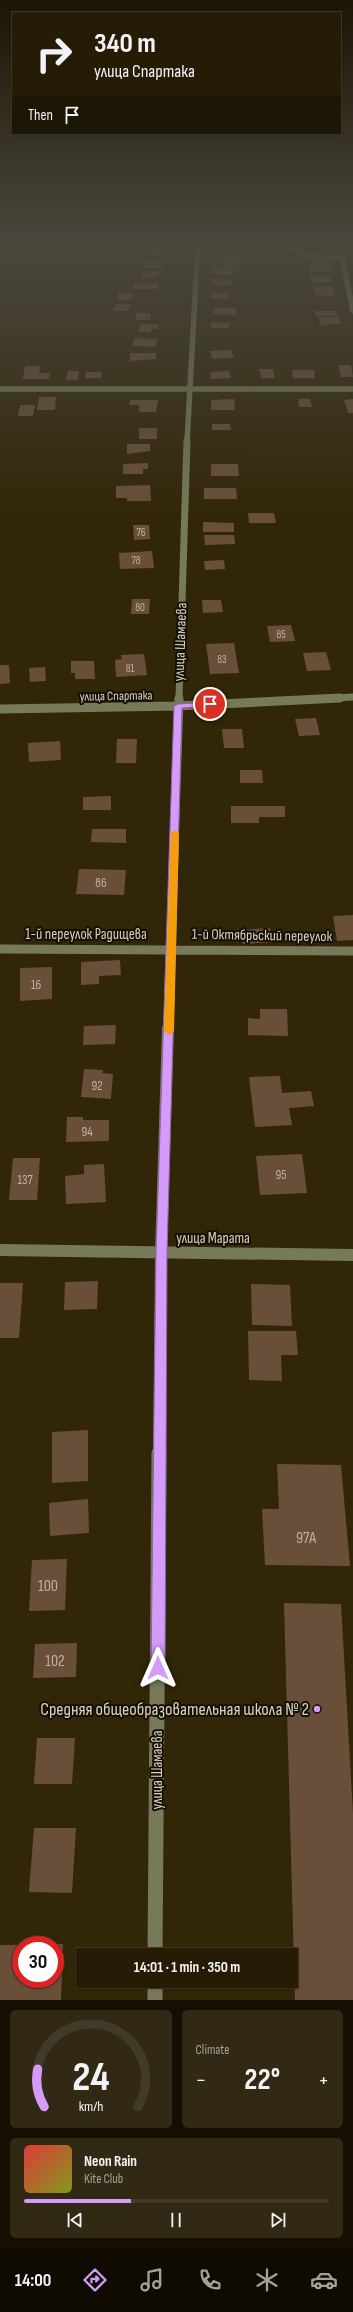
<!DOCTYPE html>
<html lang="en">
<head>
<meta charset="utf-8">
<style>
	:root { --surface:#261c06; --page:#322914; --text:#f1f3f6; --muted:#a4a19b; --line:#423a28; --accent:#d59bfa }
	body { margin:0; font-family:"Sofia Sans Condensed",sans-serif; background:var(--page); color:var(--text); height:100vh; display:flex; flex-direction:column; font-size:15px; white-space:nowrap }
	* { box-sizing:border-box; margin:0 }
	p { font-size:13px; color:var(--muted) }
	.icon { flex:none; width:22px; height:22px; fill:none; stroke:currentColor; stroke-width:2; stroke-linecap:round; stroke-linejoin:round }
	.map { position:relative; height:2000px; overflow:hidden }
	.panel { display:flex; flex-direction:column; gap:10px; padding:10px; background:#150f03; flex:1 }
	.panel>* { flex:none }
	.banner { position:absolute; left:12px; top:12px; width:329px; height:122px; border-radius:0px; box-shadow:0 1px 3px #0004,0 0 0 1px var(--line); background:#261c06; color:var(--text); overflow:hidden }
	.speed { position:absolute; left:12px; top:1936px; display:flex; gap:8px; font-size:20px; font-weight:700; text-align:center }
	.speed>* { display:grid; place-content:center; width:52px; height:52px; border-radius:50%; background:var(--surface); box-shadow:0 1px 3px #0004,0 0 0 1px var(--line); line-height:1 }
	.speed .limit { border:6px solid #d22; background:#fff; color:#111 }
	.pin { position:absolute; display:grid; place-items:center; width:34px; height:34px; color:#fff; margin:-17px; border:2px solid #fff; border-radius:50%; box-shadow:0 1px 4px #0007 }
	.me { position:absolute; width:44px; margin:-22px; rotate:0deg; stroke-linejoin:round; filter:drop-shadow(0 0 3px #0008) }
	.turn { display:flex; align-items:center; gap:14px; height:84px; padding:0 16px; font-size:18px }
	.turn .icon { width:52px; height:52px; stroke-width:2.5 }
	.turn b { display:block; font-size:28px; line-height:34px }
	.then { display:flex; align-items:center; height:38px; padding:0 16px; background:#0003; gap:8px; font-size:15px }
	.big { font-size:30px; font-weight:700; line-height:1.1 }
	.panel .card { flex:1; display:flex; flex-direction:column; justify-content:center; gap:6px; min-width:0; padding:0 14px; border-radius:6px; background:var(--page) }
	.panel .dial { align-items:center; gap:0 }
	.dial svg { height:104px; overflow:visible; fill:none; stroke:var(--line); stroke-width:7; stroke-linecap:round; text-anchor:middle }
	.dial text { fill:var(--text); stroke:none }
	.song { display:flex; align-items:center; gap:12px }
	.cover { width:48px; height:48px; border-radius:6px; background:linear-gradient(135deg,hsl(0 70% 55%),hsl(70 70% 35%)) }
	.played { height:4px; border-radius:2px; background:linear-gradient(90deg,var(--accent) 35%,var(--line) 35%) }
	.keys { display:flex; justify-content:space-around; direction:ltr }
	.heat { display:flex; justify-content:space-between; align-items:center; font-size:22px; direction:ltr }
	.panel .tiles { flex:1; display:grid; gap:10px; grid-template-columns:1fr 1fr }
	.card:last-child { grid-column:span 2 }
	.trip { position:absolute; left:76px; top:1948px; width:222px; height:40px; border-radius:0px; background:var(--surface); box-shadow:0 1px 3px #0004,0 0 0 1px var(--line); font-weight:700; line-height:40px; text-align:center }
	.dock { display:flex; height:64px; justify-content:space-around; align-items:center; background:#0f0b02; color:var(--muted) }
	.dock .icon { width:28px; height:28px }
	.dock .current { color:var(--accent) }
	.dock b { font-size:18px; color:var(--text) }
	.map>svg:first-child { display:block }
	.building { fill:#694f3a }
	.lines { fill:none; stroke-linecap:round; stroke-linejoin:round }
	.minor-far4 { stroke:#767a5b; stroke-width:5.5 }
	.minor-far3 { stroke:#767a5b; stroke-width:7 }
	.minor-far2 { stroke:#767a5b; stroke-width:9 }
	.minor-far1 { stroke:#767a5b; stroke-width:12 }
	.minor { stroke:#767a5b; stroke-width:15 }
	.route { fill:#d59bfa; stroke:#8a65a2 }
	.slow { fill:#f59e0b }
	.poi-dot { fill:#d59bfa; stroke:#151005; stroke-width:1.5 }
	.labels { text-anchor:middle; stroke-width:4; stroke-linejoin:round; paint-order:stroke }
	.far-number-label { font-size:11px; fill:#bdb19f }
	.far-street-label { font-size:13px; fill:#d9d2c1; stroke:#151005 }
	.number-label { font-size:13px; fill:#bdb19f }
	.street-label { font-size:15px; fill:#d9d2c1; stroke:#151005 }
	.near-number-label { font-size:16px; fill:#bdb19f }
	.near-poi-label { font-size:18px; fill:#d9d2c1; stroke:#151005; text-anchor:end }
</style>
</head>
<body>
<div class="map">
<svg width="353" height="2000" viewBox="0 0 353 2000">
	<rect width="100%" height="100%" fill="#322608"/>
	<path class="building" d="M 151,246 L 163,247 L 162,255 L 150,255 Z
		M 217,257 L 239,257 L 239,266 L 223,266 L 223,263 L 217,263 Z
		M 144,261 L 161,261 L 161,268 L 144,268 Z
		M 309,261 L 330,261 L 332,272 L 311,272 Z
		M 212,267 L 234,268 L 233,275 L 211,274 Z
		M 142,271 L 162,271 L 162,275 L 156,275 L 155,278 L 141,278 Z
		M 309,275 L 330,275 L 332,282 L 311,283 Z
		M 212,279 L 232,280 L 231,286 L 211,285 Z
		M 134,283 L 158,284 L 158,289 L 133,289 Z
		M 314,287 L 333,287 L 335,296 L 315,295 Z
		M 118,293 L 133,293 L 132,300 L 117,300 Z
		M 212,293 L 229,293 L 229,299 L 211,298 Z
		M 115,304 L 130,304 L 128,311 L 113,311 Z
		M 214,308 L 236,308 L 236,315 L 213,314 Z
		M 315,311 L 337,311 L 337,316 L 316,316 Z
		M 136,313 L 151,313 L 150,320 L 136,320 Z
		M 318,317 L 339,317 L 341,324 L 320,325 Z
		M 211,322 L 230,323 L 229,328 L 211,328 Z
		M 140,324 L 158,324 L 158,329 L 151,329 L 151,332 L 139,332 Z
		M 134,338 L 157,339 L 156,347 L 133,346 Z
		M 231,350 L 234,358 L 212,359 L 210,351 Z
		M 130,353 L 156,353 L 156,359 L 130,361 Z
		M 338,365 L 351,365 L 353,377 L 341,377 Z
		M 25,366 L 40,366 L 39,373 L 50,373 L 49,379 L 23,379 Z
		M 259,369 L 273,369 L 275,378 L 261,378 Z
		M 292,370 L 314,370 L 315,378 L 293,378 Z
		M 68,371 L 79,371 L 78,380 L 66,380 Z
		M 229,371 L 231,378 L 211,379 L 210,372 Z
		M 86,372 L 102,372 L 101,378 L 85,378 Z
		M 39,397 L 56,397 L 55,410 L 37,410 Z
		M 234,399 L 235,410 L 211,410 L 211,400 Z
		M 298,399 L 310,399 L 312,407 L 299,407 Z
		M 353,399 L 353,413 L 348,413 L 344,400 Z
		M 130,400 L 158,400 L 156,412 L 139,412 L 139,405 L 129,405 Z
		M 20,405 L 35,405 L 33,416 L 18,416 Z
		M 212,424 L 230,424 L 231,430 L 212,430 Z
		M 139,428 L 157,428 L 157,439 L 139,439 Z
		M 127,444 L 150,444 L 150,451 L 127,454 Z
		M 148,463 L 148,469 L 143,469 L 143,474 L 123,474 L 123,464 Z
		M 211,464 L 238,464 L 239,476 L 211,476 Z
		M 150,485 L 151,501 L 127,501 L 127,498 L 116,498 L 116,486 Z
		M 204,488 L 236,488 L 237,499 L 204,499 Z
		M 248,513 L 274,513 L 276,523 L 249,523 Z
		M 203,522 L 234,523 L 234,532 L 203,532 Z
		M 133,525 L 149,525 L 150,539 L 134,540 Z
		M 204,535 L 234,535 L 235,544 L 205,545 Z
		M 152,551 L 154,568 L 120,569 L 119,553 Z
		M 224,560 L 225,569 L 205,570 L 204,561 Z
		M 132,599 L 150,599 L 149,614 L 131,614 Z
		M 202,600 L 221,600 L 223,612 L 203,613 Z
		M 291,625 L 295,641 L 270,642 L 267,626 Z
		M 234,643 L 239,673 L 210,674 L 206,644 Z
		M 326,652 L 331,670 L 307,671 L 303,653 Z
		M 144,654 L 147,675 L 116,677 L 115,660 L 122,659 L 121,655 Z
		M 71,661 L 94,661 L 95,679 L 75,679 L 75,673 L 71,673 Z
		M 0,665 L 9,665 L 10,683 L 0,684 Z
		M 45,667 L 46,681 L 30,682 L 29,668 Z
		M 316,718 L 320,735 L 299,736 L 295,719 Z
		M 222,729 L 242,729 L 244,748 L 224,748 Z
		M 117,739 L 137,739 L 136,763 L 116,763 Z
		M 60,741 L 61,760 L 29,762 L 28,743 Z
		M 240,770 L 262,770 L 263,783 L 240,783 Z
		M 111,796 L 111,810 L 83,810 L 83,797 Z
		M 231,806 L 285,806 L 285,817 L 259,817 L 259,823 L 231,823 Z
		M 92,829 L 126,829 L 126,843 L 91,842 Z
		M 79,869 L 126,870 L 124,895 L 76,894 Z
		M 353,915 L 353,940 L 337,941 L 333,916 Z
		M 270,928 L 273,942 L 243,944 L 241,930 Z
		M 120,960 L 121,975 L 99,976 L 99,984 L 81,985 L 81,962 Z
		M 52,967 L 52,999 L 20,1001 L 20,968 Z
		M 260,1009 L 287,1009 L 288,1036 L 248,1035 L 248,1018 L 260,1019 Z
		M 116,1025 L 115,1044 L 83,1045 L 84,1026 Z
		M 84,1069 L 103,1070 L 102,1073 L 113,1074 L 111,1099 L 81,1097 Z
		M 280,1076 L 282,1093 L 311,1091 L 314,1106 L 289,1108 L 292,1125 L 255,1127 L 249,1077 Z
		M 67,1117 L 83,1117 L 83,1120 L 109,1120 L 109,1141 L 66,1142 Z
		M 302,1154 L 307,1193 L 260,1195 L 256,1156 Z
		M 13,1158 L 40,1158 L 37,1200 L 9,1200 Z
		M 104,1164 L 106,1202 L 66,1204 L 65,1176 L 84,1174 L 84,1165 Z
		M 98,1281 L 97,1309 L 64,1310 L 65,1282 Z
		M 0,1283 L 23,1283 L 19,1338 L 0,1338 Z
		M 251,1284 L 290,1285 L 292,1326 L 252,1325 Z
		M 248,1331 L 296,1331 L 298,1355 L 281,1355 L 282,1381 L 249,1380 Z
		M 88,1430 L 88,1481 L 52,1483 L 52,1432 Z
		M 277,1464 L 341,1465 L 350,1566 L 265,1565 L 262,1509 L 279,1509 Z
		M 88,1499 L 89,1533 L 50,1536 L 49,1503 Z
		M 67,1559 L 65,1610 L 29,1611 L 32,1560 Z
		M 284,1603 L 341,1604 L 353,1813 L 353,2000 L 295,2000 Z
		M 77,1643 L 76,1677 L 33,1678 L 35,1644 Z
		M 37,1738 L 75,1738 L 72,1784 L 34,1784 Z
		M 34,1828 L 76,1828 L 72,1893 L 29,1892 Z
		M 55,1944 L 63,1944 L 61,2000 L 0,2000 L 0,1945 L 21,1945 L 21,1979 L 55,1979 Z"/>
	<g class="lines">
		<path class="minor-far4" d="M 284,242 C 298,259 322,257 342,258 L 353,311
			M 0,389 L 353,389
			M 187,442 L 198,242"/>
		<path class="minor-far3" d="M 179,699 L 187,441
			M 321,699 L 353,697"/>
		<path class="minor-far2" d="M 0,709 L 178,706 L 340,698
			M 0,949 L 353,951
			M 168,1029 L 179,698"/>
		<path class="minor-far1" d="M 0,1250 L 353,1255
			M 159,1454 L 161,1253 L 168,1028"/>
		<path class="minor" d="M 155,1955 L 159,1453
			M 155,1981 L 155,2000"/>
	</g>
	<linearGradient id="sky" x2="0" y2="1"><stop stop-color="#1c1504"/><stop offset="0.46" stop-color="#49473d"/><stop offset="1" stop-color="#49473d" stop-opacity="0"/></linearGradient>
	<rect width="353" height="522" fill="url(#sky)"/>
	<path class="route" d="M 210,702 L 212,703 L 212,706 L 182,708 L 167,1253 L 165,1668 L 163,1673 L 158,1675 L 153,1673 L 151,1668 L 156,1253 L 174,706 L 178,704 Z"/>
	<path class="slow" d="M 175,830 L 179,833 L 174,1031 L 169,1035 L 164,1031 L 171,833 Z"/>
	<circle class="poi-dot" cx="317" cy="1709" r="4"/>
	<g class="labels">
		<g class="far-number-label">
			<text x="141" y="536">76</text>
			<text x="136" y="564">78</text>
			<text x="140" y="611">80</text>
			<text x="281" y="638">85</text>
			<text x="222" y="663">83</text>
			<text x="130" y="672">81</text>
		</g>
		<g class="far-street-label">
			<text transform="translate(116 695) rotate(-1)" y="5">улица Спартака</text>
		</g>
		<g class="number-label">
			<text x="101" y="887">86</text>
			<text x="36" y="989">16</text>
			<text x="97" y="1090">92</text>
			<text x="87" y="1136">94</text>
			<text x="281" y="1179">95</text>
			<text x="25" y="1184">137</text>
		</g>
		<g class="street-label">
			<text transform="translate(180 642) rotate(-88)" y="5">улица Шамаева</text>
			<text x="86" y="939">1-й переулок Радищева</text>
			<text transform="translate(262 935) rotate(1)" y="5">1-й Октябрьский переулок</text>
			<text x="213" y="1243">улица Марата</text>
			<text transform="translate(157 1770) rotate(-90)" y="5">улица Шамаева</text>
		</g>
		<g class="near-number-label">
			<text x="306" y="1543">97А</text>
			<text x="48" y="1591">100</text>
			<text x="55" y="1666">102</text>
		</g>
		<g class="near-poi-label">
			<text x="309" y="1715">Средняя общеобразовательная школа № 2</text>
		</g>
	</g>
</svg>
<div class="speed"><div class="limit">30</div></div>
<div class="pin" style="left:210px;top:704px;background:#d93025"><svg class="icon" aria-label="arrive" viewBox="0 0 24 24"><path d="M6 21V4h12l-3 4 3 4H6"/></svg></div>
<svg class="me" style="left:158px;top:1668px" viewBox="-20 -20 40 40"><path d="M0-17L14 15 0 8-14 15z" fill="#d59bfa" stroke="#fff" stroke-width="4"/></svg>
<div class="trip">14:01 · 1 min · 350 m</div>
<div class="banner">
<div class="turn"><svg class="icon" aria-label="right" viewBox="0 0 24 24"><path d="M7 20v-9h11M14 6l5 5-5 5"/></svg><div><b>340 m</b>улица Спартака</div></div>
<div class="then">Then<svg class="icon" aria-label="arrive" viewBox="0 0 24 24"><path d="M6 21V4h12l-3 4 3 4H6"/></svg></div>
</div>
</div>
<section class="panel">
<div class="tiles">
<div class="card dial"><svg viewBox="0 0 100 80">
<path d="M14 69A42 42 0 1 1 86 69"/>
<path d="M14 69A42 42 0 0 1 9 40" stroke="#d59bfa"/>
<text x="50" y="56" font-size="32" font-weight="700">24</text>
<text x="50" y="72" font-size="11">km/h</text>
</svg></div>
<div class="card"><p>Climate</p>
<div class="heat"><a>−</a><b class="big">22°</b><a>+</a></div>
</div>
<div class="card">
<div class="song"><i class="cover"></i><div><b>Neon Rain</b><p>Kite Club</p></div></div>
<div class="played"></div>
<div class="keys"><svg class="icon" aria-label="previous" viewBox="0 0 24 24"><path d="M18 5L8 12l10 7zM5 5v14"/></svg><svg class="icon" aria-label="pause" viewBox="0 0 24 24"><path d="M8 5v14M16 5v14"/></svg><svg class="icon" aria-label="next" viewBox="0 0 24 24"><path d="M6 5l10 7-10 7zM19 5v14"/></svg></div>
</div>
</div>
</section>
<nav class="dock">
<b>14:00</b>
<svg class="icon current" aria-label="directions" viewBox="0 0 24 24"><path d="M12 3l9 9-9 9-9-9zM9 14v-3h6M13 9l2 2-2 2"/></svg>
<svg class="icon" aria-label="music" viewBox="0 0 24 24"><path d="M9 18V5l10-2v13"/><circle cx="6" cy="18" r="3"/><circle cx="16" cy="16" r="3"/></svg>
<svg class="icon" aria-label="phone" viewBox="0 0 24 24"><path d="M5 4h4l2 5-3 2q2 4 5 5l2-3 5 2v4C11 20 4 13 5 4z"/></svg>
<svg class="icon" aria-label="climate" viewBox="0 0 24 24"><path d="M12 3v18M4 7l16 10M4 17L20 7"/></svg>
<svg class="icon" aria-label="car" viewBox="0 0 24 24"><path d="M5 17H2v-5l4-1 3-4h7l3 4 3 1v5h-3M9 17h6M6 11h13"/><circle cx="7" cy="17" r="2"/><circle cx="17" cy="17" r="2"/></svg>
</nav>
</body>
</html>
